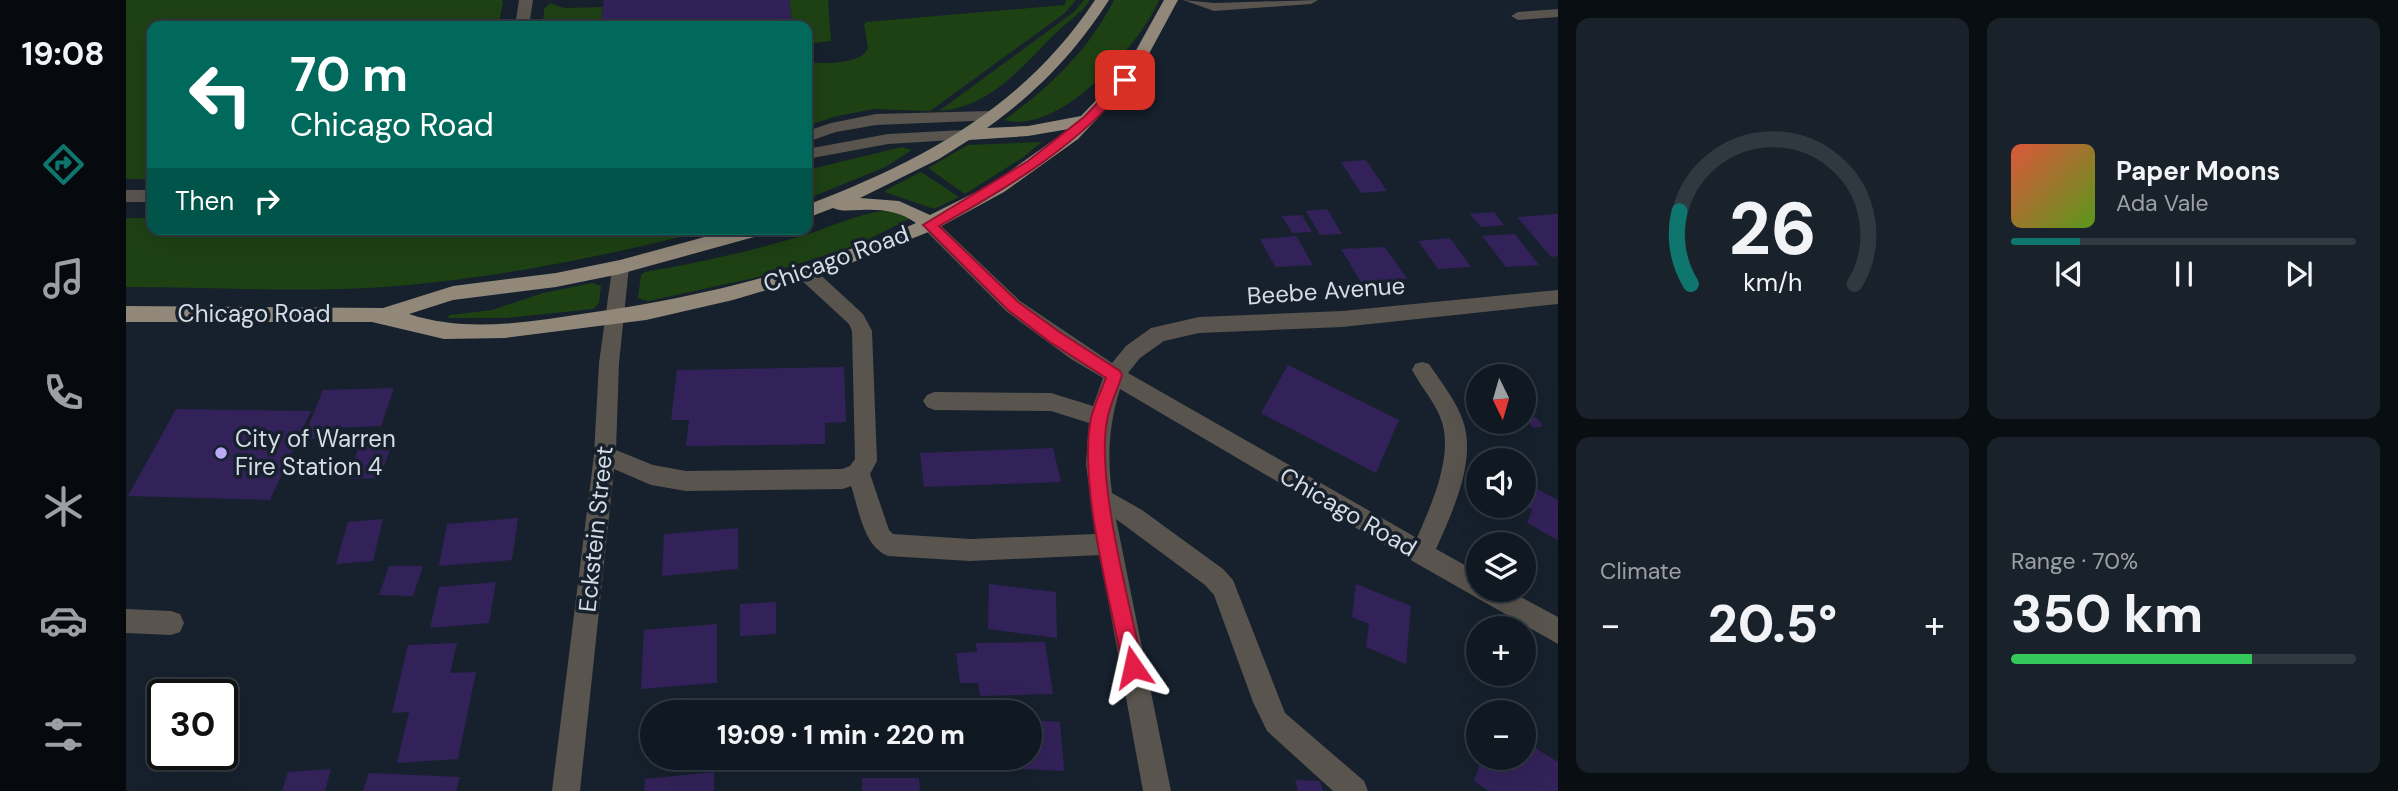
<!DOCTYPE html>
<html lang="en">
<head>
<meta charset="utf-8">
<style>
	:root { --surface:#101922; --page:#19222a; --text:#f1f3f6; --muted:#9ca0a5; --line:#303840; --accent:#0f766e }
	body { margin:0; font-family:"DM Sans",sans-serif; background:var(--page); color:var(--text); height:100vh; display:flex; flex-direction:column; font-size:26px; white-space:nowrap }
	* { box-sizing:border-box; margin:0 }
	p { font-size:23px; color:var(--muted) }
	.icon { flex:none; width:38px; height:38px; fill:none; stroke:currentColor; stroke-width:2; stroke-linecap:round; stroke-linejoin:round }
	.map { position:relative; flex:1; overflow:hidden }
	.drawer { display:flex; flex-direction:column; gap:18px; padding:18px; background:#090e13; width:840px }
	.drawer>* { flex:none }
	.guide { position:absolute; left:21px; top:21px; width:665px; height:214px; border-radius:14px; box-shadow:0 7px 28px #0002,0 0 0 2px var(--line); background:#00695c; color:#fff; overflow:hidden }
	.needle { width:46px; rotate:175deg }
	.buttons { position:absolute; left:1340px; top:364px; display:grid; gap:14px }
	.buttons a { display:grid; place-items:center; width:70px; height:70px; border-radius:50%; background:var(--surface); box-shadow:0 7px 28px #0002,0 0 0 2px var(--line); font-size:35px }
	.speed { position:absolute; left:21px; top:679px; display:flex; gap:14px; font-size:35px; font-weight:700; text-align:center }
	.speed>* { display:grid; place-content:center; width:91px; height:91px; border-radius:50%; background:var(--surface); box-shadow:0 7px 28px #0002,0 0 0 2px var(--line); line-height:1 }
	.speed .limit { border:4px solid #111; border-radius:10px; background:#fff; color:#111 }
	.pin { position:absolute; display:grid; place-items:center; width:60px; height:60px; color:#fff; margin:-30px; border-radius:14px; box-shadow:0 4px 10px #0006 }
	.me { position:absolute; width:77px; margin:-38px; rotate:349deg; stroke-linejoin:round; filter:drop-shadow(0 0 5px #0008) }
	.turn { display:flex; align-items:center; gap:24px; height:147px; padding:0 28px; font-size:32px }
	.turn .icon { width:91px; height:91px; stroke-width:2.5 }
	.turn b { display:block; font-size:49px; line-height:60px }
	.then { display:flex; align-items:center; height:66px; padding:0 28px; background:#0003; gap:14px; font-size:26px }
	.big { font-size:52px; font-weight:800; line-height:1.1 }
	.drawer .card { flex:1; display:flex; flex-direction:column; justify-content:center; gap:10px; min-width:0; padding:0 24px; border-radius:14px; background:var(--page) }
	.drawer .dial { align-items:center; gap:0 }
	.dial svg { height:182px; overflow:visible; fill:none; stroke:var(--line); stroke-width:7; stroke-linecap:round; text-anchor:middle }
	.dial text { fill:var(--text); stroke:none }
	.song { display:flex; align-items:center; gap:21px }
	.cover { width:84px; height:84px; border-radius:10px; background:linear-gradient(135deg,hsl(10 70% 55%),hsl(90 70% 35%)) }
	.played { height:7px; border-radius:4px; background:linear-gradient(90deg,var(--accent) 20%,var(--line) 20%) }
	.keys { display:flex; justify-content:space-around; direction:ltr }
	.heat { display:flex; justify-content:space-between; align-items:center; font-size:38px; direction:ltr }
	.charge { height:10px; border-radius:5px; background:linear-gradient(90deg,#34c759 70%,var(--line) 0) }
	.drawer .tiles { flex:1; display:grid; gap:18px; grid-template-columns:repeat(2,1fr) }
	.trip { position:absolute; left:514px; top:700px; width:402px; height:70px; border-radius:35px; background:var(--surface); box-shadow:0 7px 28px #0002,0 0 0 2px var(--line); font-weight:800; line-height:70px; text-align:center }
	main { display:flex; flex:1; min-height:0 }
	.menu { display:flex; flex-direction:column; width:126px; justify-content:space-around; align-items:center; background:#060a0e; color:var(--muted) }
	.menu .icon { width:49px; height:49px }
	.menu .on { color:var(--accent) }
	.menu b { font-size:32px; color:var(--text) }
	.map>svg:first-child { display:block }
	.green { fill:#1e4114 }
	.building { fill:#332259 }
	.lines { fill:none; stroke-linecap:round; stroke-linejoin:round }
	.minor { fill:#59544d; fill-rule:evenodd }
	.major { fill:#918879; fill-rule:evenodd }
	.route { fill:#e11d48; stroke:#92132f; stroke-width:2 }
	.poi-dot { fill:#baaaf7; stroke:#16212d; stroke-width:2.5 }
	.labels { text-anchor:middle; stroke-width:7; stroke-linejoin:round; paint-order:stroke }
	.street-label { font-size:24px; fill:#d5dce4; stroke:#16212d }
	.poi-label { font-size:24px; fill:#d5dce4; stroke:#16212d; text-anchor:start }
</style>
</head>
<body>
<main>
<nav class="menu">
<b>19:08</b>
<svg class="icon on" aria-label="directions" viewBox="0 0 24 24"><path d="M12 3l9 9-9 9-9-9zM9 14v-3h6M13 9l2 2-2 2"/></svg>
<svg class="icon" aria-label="music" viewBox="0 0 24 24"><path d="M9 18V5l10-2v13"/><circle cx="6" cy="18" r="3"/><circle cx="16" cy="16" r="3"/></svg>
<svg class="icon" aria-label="phone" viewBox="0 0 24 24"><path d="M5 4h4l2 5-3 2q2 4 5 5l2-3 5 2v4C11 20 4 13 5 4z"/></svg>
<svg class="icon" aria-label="climate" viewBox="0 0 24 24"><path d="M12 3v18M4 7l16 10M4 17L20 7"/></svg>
<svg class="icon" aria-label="car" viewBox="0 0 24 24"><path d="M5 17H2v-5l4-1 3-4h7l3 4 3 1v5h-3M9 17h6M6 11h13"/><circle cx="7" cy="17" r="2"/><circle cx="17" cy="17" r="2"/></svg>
<svg class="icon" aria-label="filters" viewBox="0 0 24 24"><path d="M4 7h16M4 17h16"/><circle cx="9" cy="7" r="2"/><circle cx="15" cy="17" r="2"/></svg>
</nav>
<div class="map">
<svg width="1432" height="791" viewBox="0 0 1432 791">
	<rect width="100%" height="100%" fill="#16212d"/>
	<path class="green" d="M 0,0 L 376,0 L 377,3 L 372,26 L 26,26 L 26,179 L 0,179 Z
		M 663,0 L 702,0 L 705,41 L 681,44 L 681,26 L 599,26 L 666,21 Z
		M 940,0 L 950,0 L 939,13 L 804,111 L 748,109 L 711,116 L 681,126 L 681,63 C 697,63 736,65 742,48 L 738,25 L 740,22 L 939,5 Z
		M 958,0 L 964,0 C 956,13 943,20 933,30 C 896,65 868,106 813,111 L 948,12 Z
		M 988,0 L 1033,0 C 1014,45 933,136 878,120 C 923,88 963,50 988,0 Z
		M 424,3 L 438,8 L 477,7 L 475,26 L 417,26 L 418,9 Z
		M 916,142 L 896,158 L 839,194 L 802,168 L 842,145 Z
		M 776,147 L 786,150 L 759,167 L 681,199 L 681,170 Z
		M 795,172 L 833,197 L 808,209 L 759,192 L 760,190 Z
		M 758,211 L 771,213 L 783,219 L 733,244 L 681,261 L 628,278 L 522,301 L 512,298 L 515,275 L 519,272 C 572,263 624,251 676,236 C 703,228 730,214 758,211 Z
		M 0,218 L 26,218 L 26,229 L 586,229 C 472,258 358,281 240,288 C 160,292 80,287 0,287 Z
		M 466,283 L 475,286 L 473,303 L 467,309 L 380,318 L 321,318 L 324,315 L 366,310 L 417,293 Z"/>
	<path class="building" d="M 478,0 L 663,0 L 666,21 L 599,26 L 475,26 Z
		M 1240,160 L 1261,191 L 1235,193 L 1215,162 Z
		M 1201,209 L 1216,234 L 1194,235 L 1180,211 Z
		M 1368,212 L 1378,225 L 1355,227 L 1344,214 Z
		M 1432,214 L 1432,256 L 1425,257 L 1391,217 Z
		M 1176,215 L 1186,232 L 1166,233 L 1156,216 Z
		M 1389,234 L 1413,265 L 1380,267 L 1356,236 Z
		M 1170,236 L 1187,265 L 1149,267 L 1134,239 Z
		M 1324,238 L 1345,267 L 1312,269 L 1292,241 Z
		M 1259,247 L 1281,279 L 1235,282 L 1215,249 Z
		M 1162,365 L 1273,420 L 1250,473 L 1135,413 Z
		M 718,367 L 720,422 L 699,423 L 699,444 L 560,446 L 563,420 L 545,420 L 551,370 Z
		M 268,388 L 255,426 L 207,428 L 203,438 L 177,439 L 197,390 Z
		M 50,409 L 185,411 L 144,500 L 2,496 Z
		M 1410,417 L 1417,426 L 1407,428 L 1400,418 Z
		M 233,446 L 265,446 L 254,478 L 222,479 Z
		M 927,448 L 935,482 L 798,487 L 794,453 Z
		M 1398,482 L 1432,500 L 1432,540 L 1401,523 L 1406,510 L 1398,506 Z
		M 392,518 L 386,560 L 313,566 L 321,524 Z
		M 257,519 L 247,561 L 210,564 L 222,522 Z
		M 612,528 L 612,569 L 536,576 L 538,534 Z
		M 263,566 L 297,566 L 287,596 L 253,595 Z
		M 370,582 L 363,623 L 304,628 L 313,587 Z
		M 863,584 L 930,592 L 931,638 L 862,629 Z
		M 1230,584 L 1285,606 L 1280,664 L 1240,647 L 1243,624 L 1226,617 Z
		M 650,602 L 650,634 L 614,636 L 614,604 Z
		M 591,624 L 591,683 L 515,689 L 518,630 Z
		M 919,642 L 927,694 L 854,696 L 852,683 L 834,683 L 830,653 L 851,652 L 850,643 Z
		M 331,643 L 324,673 L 350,672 L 332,759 L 271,763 L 283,712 L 266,713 L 282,645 Z
		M 784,703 L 821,704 L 822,712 L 784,712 Z
		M 905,720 L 934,722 L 938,771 L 877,768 L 877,758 L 905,758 Z
		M 1398,741 L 1432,762 L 1432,791 L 1363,791 L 1348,781 L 1356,758 L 1398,758 Z
		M 205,769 L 199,791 L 156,791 L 162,772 Z
		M 588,772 L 588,791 L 518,791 L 519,779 Z
		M 243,773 L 334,777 L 330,791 L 237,791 Z
		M 736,778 L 793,778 L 794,791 L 736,791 Z
		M 1169,780 L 1194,781 L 1197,791 L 1172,791 Z"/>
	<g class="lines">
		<path class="minor" d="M 393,0 L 407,0 L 403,26 L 389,26 Z
			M 1057,0 L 1089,3 L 1192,0 L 1185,4 L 1088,11 Z
			M 1432,9 L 1432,17 L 1392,20 L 1385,16 L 1392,12 Z
			M 865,111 L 873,116 L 871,120 L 750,125 L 710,132 L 681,142 L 681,131 L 705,123 L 750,114 Z
			M 838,130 L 844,131 L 846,135 L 844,139 L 762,144 L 681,159 L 681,149 L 762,134 Z
			M 0,190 L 26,190 L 26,202 L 0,202 Z
			M 804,219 L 810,221 L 894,301 L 986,363 L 1000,346 L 1025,328 L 1073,317 L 1216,311 L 1432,290 L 1432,304 L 1216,327 L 1073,333 L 1038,341 L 1014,358 L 1002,373 L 1291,538 C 1305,505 1327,458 1316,422 C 1310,403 1295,387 1286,370 L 1289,364 L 1296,362 L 1303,364 C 1315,382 1330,400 1337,421 C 1351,460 1326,513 1310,549 L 1353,573 L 1353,590 L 1382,590 L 1432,617 L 1432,644 L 1288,562 L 994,389 C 983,424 981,456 986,493 L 1016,510 L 1097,569 L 1107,580 L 1159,713 L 1238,781 L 1242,791 L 1207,791 L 1141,731 L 1127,702 L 1088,595 L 1079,585 L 990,519 L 1045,791 L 1017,791 L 974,555 L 844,561 L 762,556 C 737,546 733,509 725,486 L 717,489 L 560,491 L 525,485 L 488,469 L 454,791 L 426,791 L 468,455 L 473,363 L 487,262 L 501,262 L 503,267 L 493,363 L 490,450 L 527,465 L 560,471 L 716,469 L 724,466 L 729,459 L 726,331 L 723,324 L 673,278 L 671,273 L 673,268 L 687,268 L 737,314 L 746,331 L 751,461 L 744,474 L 763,530 L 767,534 L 844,539 L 969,534 L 960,464 L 963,423 L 925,411 L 808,410 L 801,407 L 797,401 L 801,395 L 808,392 L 925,393 L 967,406 L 977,378 L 945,359 L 880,311 L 798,229 L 795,225 L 798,221 Z
			M 0,609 L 45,611 L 54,614 L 58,623 L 54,632 L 45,635 L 0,633 Z"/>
		<path class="major" d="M 969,0 L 983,0 C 948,54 912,91 861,128 L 902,126 L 955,116 L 999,70 L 1038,0 L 1052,0 L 1011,76 L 952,139 L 878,192 L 810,229 L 705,271 L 607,300 L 520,320 L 379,338 L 318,339 L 246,322 L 0,322 L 0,306 L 257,308 L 327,286 L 430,273 L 494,260 L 608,229 L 642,229 L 639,234 L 494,274 L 430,287 L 327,300 L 283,314 C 340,333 404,322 462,313 C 554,300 644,280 730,247 C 750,239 771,232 790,223 C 773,211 755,209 735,210 C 725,210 716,212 707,208 L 681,218 L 681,205 C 798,160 898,107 969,0 ZM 943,129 L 866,184 L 804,215 L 773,201 L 734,198 L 813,159 L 843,140 L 902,136 Z"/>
	</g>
	<path class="route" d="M 995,78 L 1005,80 C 955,144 883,187 813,226 L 892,302 L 935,333 L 994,371 L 996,375 C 992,389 985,402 982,416 C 968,476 1004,604 1017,667 L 1014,674 L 1007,677 L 1000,674 L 997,667 C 984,599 952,484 965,418 C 968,405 975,391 980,378 L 924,342 L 882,310 L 797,225 L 902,161 L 958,117 Z"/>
	<circle class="poi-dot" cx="95" cy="453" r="7"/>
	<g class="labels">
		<g class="street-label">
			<text transform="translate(710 259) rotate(-20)" y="8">Chicago Road</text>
			<text transform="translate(1200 291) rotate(-4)" y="8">Beebe Avenue</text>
			<text x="128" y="322">Chicago Road</text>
			<text transform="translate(1222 512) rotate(30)" y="8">Chicago Road</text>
			<text transform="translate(470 529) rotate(-84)" y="8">Eckstein Street</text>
		</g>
		<g class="poi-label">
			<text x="109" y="447">City of Warren<tspan x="109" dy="28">Fire Station 4</tspan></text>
		</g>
	</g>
</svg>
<div class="buttons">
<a><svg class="needle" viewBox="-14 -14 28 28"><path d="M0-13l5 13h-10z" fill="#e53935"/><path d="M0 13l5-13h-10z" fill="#9ca0a5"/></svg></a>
<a><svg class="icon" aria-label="sound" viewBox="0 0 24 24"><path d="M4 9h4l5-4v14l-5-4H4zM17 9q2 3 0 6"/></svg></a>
<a><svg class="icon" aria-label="layers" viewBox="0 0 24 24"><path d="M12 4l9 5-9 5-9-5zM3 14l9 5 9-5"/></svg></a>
<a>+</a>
<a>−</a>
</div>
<div class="speed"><div class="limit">30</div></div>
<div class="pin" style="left:999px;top:80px;background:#d93025"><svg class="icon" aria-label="arrive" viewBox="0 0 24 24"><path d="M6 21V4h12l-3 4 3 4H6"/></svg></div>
<svg class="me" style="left:1007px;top:667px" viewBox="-20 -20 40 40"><path d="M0-17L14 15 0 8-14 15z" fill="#e11d48" stroke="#fff" stroke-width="4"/></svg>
<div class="trip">19:09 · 1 min · 220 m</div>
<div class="guide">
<div class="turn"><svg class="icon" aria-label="left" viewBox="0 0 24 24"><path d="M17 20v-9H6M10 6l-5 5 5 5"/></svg><div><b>70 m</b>Chicago Road</div></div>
<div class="then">Then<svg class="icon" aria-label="right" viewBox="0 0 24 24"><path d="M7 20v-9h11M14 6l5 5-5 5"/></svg></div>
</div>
</div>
<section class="drawer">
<div class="tiles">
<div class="card dial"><svg viewBox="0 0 100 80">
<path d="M14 69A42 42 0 1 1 86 69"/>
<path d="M14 69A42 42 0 0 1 9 37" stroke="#0f766e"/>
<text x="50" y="56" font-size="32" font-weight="700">26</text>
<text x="50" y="72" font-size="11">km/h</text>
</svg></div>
<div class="card">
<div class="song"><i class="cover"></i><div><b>Paper Moons</b><p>Ada Vale</p></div></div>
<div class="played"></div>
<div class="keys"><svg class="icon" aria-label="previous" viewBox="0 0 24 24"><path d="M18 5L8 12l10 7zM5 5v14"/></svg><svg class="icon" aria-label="pause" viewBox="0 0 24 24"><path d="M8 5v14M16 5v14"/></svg><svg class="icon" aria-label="next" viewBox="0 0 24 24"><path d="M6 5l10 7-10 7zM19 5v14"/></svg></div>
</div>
<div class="card"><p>Climate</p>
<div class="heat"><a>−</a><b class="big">20.5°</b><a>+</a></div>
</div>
<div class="card"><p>Range · 70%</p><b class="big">350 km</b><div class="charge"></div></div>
</div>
</section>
</main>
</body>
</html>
